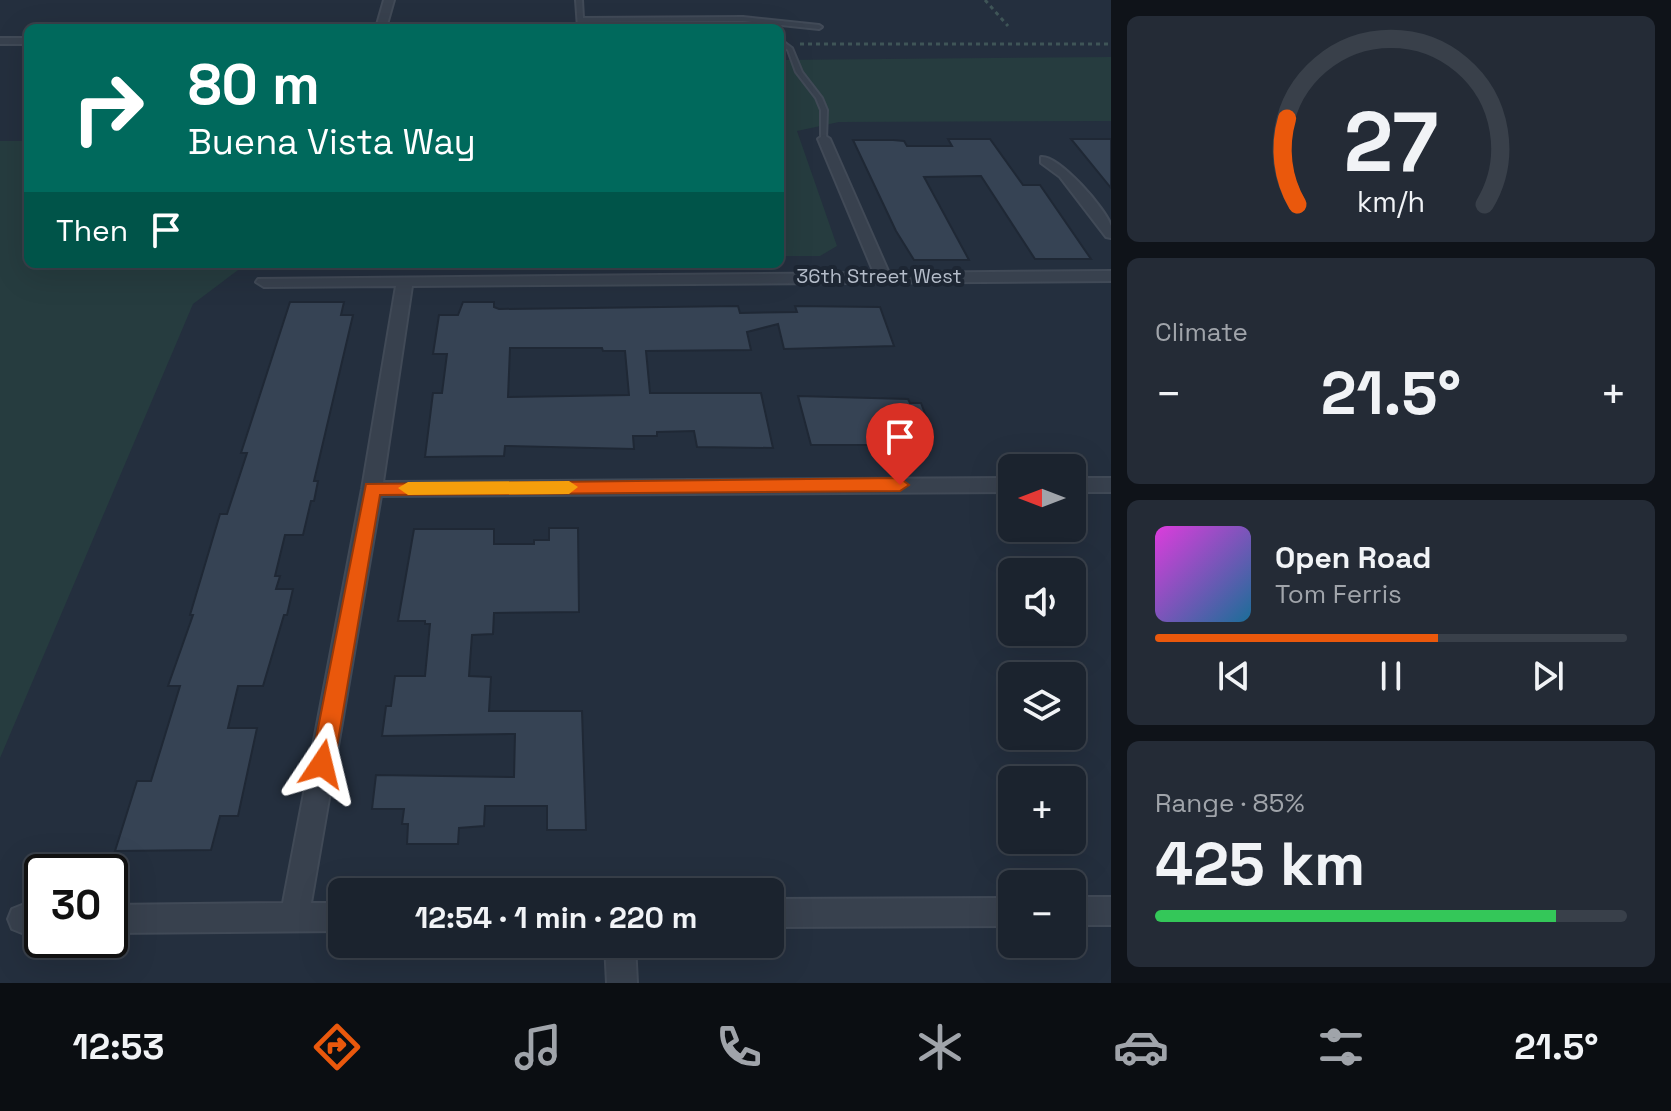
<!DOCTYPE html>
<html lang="en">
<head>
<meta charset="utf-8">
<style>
	:root { --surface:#1b232e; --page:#242b36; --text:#f1f3f6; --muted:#a0a4aa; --line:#39404a; --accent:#ea580c }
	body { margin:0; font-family:"Space Grotesk",sans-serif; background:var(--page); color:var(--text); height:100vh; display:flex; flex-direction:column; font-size:30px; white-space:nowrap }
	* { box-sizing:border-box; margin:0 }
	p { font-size:26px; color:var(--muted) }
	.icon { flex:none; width:44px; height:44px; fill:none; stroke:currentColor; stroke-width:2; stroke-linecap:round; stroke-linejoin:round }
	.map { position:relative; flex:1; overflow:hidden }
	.drawer { display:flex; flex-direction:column; gap:16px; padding:16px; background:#0f1319; width:560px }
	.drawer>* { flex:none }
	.banner { position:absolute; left:24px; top:24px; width:760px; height:244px; border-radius:12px; box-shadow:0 8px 32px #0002,0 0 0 2px var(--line); background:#00695c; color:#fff; overflow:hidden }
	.needle { width:52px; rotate:270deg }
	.controls { position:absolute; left:998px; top:454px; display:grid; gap:16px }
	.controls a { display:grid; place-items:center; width:88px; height:88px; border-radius:12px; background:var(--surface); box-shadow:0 8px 32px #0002,0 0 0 2px var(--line); font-size:40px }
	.speed { position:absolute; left:24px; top:854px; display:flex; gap:16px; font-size:40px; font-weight:700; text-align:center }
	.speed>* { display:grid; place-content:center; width:104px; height:104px; border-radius:50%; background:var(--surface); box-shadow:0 8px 32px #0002,0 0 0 2px var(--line); line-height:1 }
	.speed .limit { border:4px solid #111; border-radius:12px; background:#fff; color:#111 }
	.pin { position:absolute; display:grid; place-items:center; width:68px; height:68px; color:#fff; margin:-82px -34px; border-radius:50% 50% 50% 0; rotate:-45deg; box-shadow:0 0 8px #0007 }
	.pin .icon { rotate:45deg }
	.me { position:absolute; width:88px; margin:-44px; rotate:10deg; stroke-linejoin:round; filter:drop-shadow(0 0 6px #0008) }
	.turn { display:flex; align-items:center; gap:28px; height:168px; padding:0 32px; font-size:36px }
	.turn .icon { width:104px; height:104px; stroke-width:2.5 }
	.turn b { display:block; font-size:56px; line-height:68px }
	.then { display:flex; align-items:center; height:76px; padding:0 32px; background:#0003; gap:16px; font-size:30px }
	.big { font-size:60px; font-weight:700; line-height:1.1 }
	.drawer .card { flex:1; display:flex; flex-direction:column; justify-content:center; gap:12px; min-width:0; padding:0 28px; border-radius:12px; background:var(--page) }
	.drawer .dial { align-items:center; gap:0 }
	.dial svg { height:208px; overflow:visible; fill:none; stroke:var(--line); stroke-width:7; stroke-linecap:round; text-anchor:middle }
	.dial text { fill:var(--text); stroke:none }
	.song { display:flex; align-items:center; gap:24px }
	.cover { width:96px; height:96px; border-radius:12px; background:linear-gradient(135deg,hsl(300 70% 55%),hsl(200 70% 35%)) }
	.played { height:8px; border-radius:4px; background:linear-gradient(90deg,var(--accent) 60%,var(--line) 60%) }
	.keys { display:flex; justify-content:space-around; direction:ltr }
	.heat { display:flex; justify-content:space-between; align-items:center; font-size:44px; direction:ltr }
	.charge { height:12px; border-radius:6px; background:linear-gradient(90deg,#34c759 85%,var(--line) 0) }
	.trip { position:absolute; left:328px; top:878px; width:456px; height:80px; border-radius:12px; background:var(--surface); box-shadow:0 8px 32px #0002,0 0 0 2px var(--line); font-weight:700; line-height:80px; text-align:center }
	.menu { display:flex; height:128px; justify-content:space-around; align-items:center; background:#0b0e12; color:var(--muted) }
	.menu .icon { width:56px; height:56px }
	.menu .on { color:var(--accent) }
	.menu b { font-size:36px; color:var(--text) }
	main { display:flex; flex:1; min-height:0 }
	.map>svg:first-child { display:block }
	.green { fill:#263c3f }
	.building { fill:#364354; stroke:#1f2835; stroke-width:2; fill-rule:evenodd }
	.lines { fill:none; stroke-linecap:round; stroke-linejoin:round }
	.service-casing { stroke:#414a57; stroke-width:4 }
	.minor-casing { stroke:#414a57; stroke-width:4 }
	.path { stroke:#3f5557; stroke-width:3; stroke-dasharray:4 4; stroke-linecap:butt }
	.service { fill:#38414e; fill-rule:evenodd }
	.minor { fill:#38414e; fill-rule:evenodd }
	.route { fill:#ea580c; stroke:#983908; stroke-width:2 }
	.slow { fill:#f59e0b }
	.labels { text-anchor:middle; stroke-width:8; stroke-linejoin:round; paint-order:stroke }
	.far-street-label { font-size:20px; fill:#b4bcc9; stroke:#1d2633 }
</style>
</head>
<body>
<main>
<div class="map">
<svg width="1111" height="983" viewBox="0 0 1111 983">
	<rect width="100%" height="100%" fill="#242f3e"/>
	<path class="green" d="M 1111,57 L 1111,121 L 839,122 L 797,131 L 837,246 L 820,256 L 780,256 L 780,60 Z
		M 0,141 L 28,141 L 28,264 L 246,264 L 193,304 L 0,758 Z"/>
	<path class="building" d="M 948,139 L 990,139 L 1023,185 L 1040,185 L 1091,259 L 1035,259 L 981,176 L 924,177 L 969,260 L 914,260 L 896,231 L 853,140 L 893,140 L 904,141 L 907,146 L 952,146 Z
		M 1071,139 L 1111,139 L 1111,188 Z
		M 290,302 L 344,302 L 341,315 L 353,315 L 314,481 L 318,481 L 314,501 L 311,501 L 303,535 L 285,535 L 275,576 L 280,576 L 276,589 L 293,589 L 287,615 L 284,615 L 263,686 L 238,686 L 228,728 L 257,728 L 238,816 L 220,816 L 211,850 L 115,851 L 137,781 L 151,781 L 180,686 L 168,686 L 193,615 L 190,615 L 220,514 L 227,514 L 247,453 L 241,453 Z
		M 463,302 L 494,302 L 494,307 L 499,309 L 738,306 L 740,313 L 797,312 L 795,306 L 880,307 L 894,346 L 784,349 L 778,324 L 747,332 L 751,350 L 646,351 L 650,393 L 761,393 L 773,448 L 697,447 L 694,431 L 657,432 L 657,436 L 633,436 L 634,449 L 505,446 L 504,456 L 425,457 L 433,393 L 442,393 L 447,354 L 433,354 L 439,315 L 458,315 ZM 510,348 L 602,348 L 603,351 L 625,351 L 629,395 L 508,397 Z
		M 798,396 L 908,399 L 910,403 L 921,403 L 930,427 L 906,430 L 912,445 L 811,445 Z
		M 549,528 L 578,528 L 579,612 L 494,613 L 493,634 L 472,635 L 469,676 L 491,677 L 489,711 L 582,711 L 586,830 L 547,830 L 547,806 L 485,806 L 484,826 L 459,828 L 458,844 L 407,844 L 408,824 L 402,824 L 404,809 L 372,809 L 376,775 L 514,777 L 515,734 L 382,736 L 386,706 L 391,706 L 395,676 L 425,676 L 430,624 L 425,624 L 425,621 L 398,621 L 414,529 L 494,529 L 494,544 L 534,544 L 534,540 L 549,540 Z"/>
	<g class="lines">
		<defs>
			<path id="service" d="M 576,0 L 582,0 L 583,18 L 743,17 L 819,25 L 822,27 L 819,29 L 743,21 L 583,22 L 584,28 L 578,28 Z
				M 780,39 L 792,48 L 802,72 L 822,98 L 827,110 L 826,140 L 821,139 L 821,110 L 816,98 L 796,72 L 788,50 L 780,44 Z"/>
			<path id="minor" d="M 384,0 L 394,0 L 386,28 L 376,28 Z
				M 0,38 L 28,38 L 28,44 L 0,44 Z
				M 824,135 L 830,139 L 889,273 L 1111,271 L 1111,281 L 412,286 L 383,482 L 1012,478 L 1012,492 L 381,496 L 311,903 L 342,903 L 342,931 L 110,933 L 110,905 L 283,903 L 362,489 L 396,286 L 264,287 L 256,282 L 258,279 L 874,273 L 818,139 Z
				M 1041,157 C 1059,155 1107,210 1111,226 C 1111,230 1111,234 1111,238 L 1106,237 L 1060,177 L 1041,163 Z
				M 1072,478 L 1111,478 L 1111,492 L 1072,492 Z
				M 1072,897 L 1111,897 L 1111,925 L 1072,925 Z
				M 1012,898 L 1012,926 L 770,927 L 770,899 Z
				M 22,905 L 42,905 L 42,933 L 22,933 L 12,929 L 8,919 L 12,909 Z
				M 605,944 L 635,944 L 637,983 L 607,983 Z"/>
		</defs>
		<use href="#service" class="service-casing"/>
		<use href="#minor" class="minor-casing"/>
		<path class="path" d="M 985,0 L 1008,26
			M 800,44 L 1111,44"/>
		<use href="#service" class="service"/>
		<use href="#minor" class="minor"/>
	</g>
	<path class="route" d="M 900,478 L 909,485 L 900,491 L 380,495 L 334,764 L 330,772 L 322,775 L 314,772 L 311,764 L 366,484 Z"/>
	<path class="slow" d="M 569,481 L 578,487 L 569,494 L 408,495 L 398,488 L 408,482 Z"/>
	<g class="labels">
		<g class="far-street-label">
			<text x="879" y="283">36th Street West</text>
		</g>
	</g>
</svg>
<div class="controls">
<a><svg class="needle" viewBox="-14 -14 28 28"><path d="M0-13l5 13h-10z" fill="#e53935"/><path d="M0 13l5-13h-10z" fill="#a0a4aa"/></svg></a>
<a><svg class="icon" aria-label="sound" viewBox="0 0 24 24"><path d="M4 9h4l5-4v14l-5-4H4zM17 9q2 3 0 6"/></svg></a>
<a><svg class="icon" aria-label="layers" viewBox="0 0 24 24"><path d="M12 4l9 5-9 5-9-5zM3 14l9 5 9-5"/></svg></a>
<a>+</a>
<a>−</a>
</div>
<div class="speed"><div class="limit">30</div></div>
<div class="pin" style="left:900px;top:485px;background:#d93025"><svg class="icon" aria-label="arrive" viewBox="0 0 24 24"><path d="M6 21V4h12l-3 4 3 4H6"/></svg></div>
<svg class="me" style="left:322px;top:764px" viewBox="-20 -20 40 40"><path d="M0-17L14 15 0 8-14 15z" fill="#ea580c" stroke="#fff" stroke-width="4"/></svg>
<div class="trip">12:54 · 1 min · 220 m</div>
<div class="banner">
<div class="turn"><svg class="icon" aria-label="right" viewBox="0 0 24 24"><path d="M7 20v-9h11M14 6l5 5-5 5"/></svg><div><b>80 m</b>Buena Vista Way</div></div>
<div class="then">Then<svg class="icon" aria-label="arrive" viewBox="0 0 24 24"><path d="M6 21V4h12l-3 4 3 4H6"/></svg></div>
</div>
</div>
<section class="drawer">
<div class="card dial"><svg viewBox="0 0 100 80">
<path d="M14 69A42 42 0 1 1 86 69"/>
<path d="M14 69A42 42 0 0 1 10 36" stroke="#ea580c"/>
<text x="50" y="56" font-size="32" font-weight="700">27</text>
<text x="50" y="72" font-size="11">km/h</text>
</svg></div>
<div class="card"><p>Climate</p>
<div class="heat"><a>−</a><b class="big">21.5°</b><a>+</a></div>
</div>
<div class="card">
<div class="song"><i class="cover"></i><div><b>Open Road</b><p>Tom Ferris</p></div></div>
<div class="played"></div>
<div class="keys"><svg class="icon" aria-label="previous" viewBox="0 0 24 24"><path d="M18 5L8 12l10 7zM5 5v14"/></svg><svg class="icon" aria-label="pause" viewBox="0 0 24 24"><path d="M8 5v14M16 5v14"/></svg><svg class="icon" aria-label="next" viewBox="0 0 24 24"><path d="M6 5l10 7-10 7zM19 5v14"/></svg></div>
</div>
<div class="card"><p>Range · 85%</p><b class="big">425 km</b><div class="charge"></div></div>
</section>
</main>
<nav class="menu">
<b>12:53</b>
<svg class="icon on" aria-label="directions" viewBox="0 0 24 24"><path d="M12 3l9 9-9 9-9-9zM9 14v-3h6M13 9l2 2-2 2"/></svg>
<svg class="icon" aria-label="music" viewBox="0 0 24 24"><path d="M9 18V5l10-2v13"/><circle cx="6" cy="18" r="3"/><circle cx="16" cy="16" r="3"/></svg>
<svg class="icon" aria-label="phone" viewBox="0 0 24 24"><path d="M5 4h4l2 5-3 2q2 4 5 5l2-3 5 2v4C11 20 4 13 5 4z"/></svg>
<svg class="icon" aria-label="climate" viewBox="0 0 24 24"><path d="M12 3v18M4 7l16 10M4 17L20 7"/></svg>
<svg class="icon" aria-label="car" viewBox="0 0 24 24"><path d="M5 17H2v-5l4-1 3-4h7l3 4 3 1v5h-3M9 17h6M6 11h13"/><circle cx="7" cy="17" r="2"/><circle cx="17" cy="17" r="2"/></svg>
<svg class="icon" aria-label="filters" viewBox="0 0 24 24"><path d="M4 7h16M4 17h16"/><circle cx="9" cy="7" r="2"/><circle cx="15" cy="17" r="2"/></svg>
<b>21.5°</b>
</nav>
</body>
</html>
